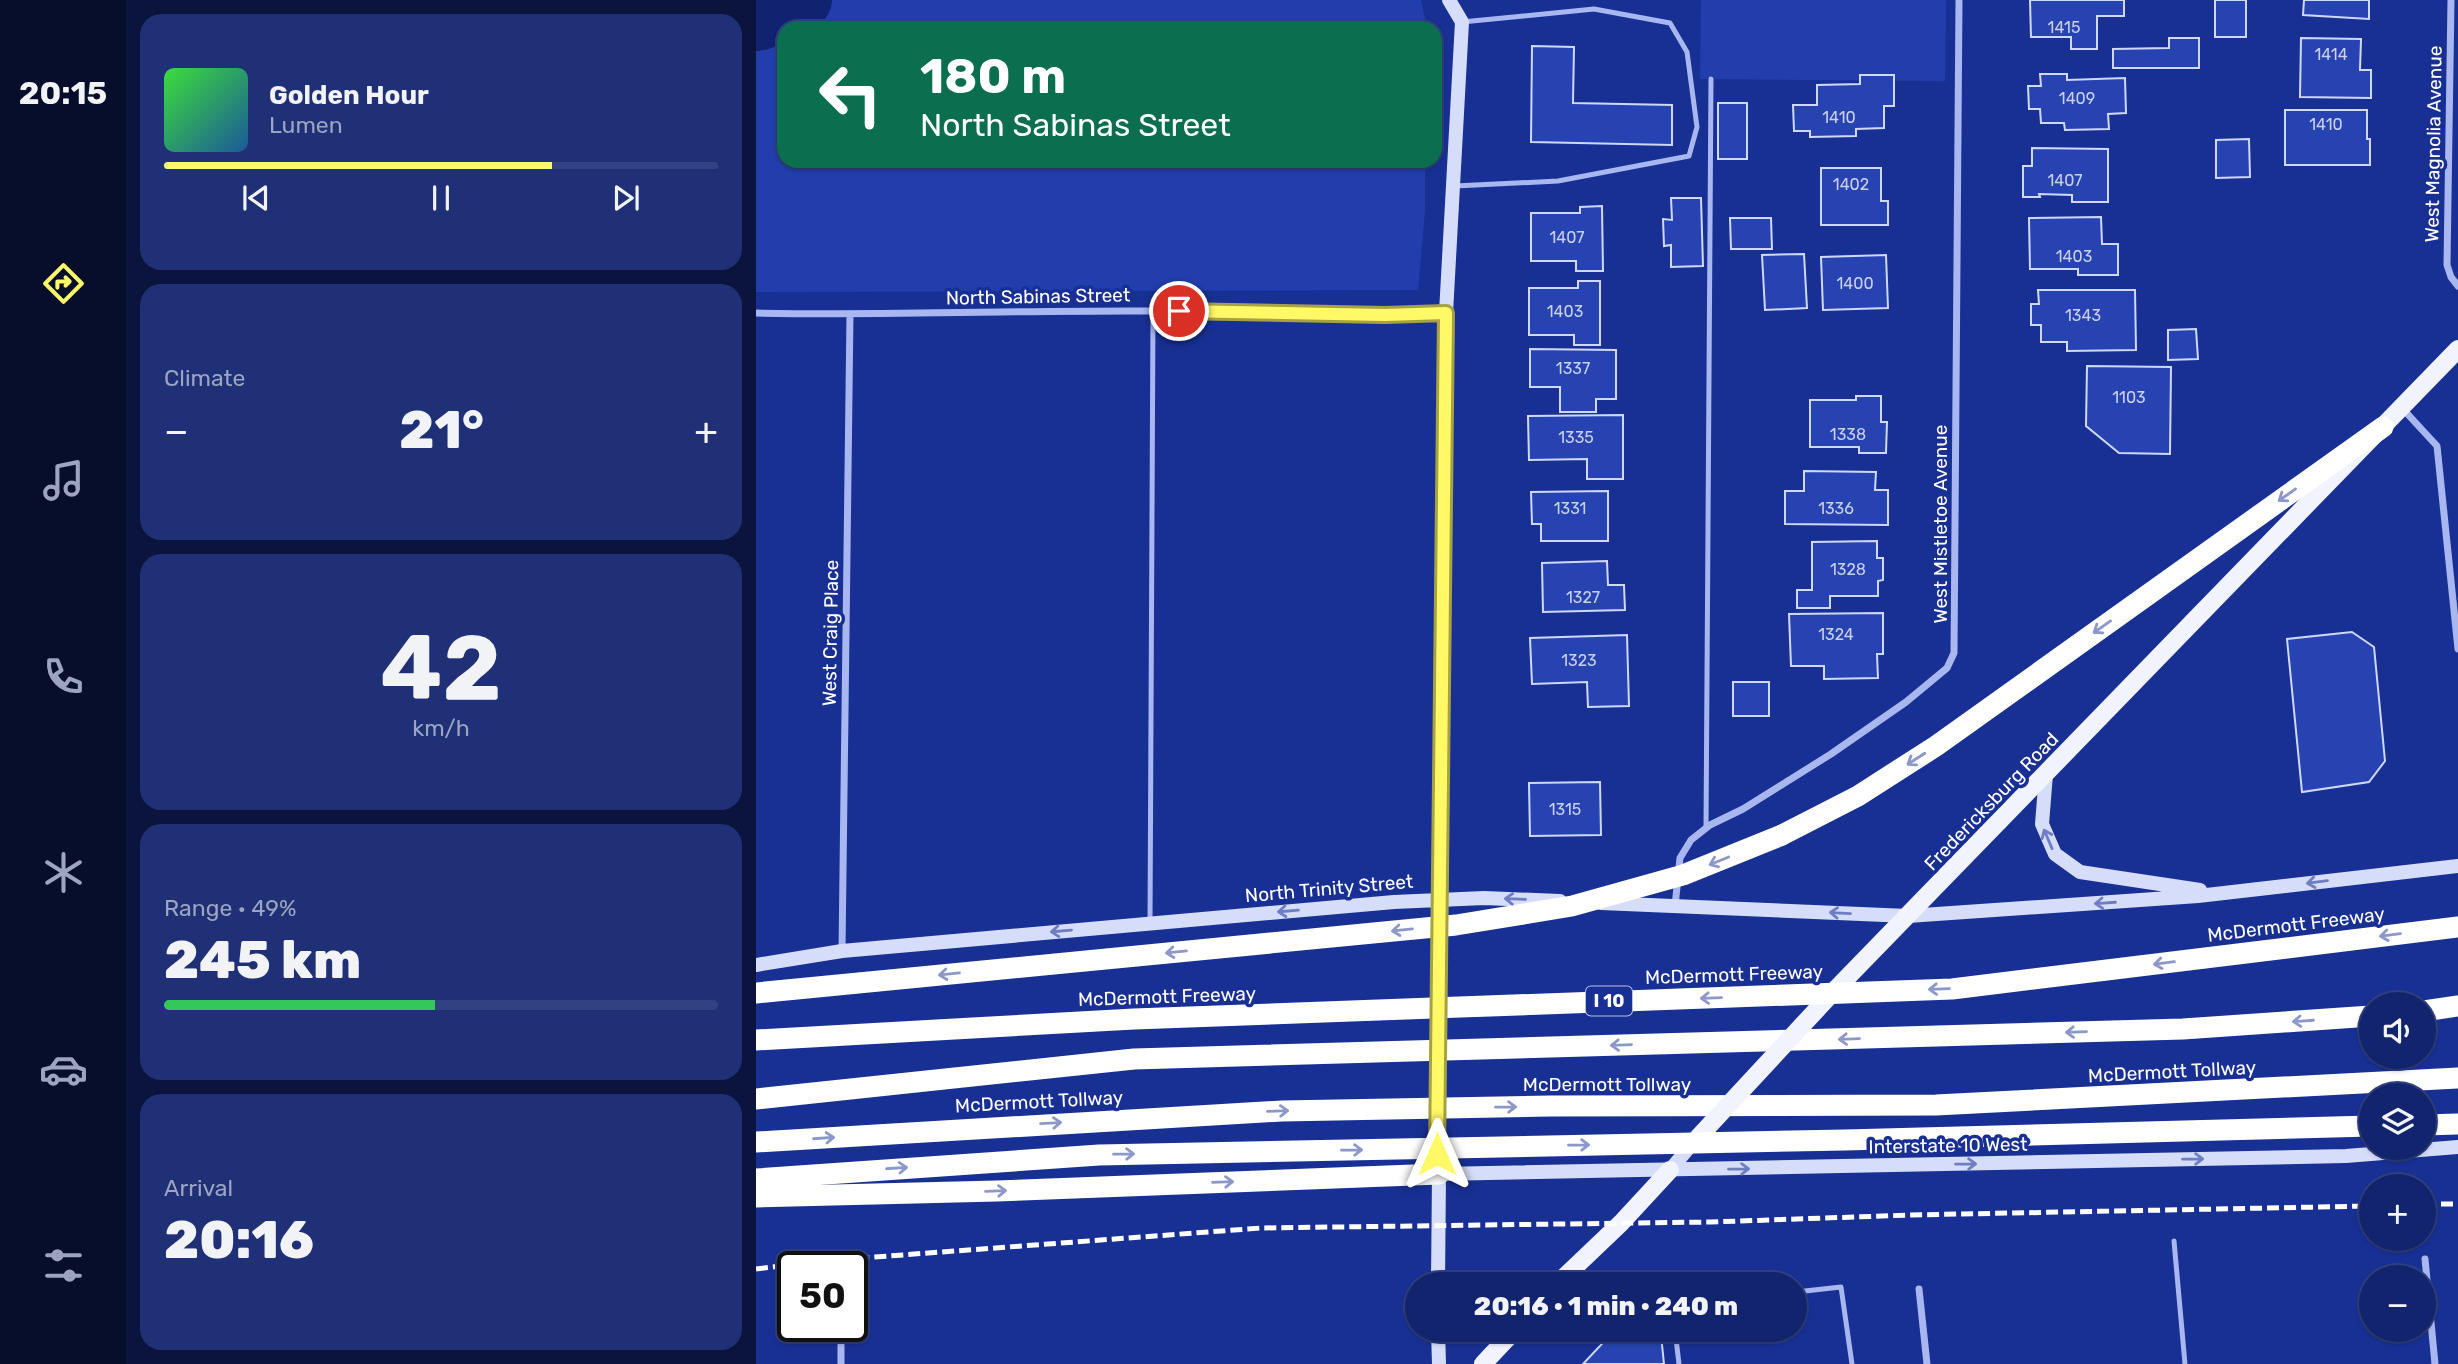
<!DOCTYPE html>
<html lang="en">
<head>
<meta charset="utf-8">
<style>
	:root { --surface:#12246e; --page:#1f3076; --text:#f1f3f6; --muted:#9ca4c2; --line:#314181; --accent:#fff867 }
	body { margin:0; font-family:Rubik,sans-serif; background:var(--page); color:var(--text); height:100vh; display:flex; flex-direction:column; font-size:26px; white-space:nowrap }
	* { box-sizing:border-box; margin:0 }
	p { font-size:23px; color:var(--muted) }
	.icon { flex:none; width:38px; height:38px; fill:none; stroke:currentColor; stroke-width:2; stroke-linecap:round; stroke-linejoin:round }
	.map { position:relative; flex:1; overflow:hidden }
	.sheet { display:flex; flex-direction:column; gap:14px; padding:14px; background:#0a143c; width:630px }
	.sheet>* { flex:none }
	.guide { position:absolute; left:21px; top:21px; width:665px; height:147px; border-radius:21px; box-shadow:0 2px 5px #0004,0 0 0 2px var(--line); background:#0b6e4f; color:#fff; overflow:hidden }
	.tools { position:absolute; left:1603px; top:992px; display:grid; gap:14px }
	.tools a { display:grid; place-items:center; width:77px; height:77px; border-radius:50%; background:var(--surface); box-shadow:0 2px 5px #0004,0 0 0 2px var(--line); font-size:35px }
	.speed { position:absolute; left:21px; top:1251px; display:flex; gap:14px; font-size:35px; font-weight:700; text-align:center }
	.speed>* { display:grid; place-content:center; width:91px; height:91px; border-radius:50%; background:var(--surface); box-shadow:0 2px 5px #0004,0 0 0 2px var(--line); line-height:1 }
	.speed .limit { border:4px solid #111; border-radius:10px; background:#fff; color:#111 }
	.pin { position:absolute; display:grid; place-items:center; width:60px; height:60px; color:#fff; margin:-30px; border:4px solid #fff; border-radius:50%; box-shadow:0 2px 7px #0007 }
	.me { position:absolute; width:77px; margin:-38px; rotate:0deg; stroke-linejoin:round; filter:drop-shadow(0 0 5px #0008) }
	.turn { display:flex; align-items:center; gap:24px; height:147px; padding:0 28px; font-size:32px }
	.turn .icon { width:91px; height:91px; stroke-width:2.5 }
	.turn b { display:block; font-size:49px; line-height:60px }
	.big { font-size:52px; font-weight:800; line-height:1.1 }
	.sheet .card { flex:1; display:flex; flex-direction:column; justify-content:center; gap:10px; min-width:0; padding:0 24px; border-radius:21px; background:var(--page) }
	.sheet .dial { align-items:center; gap:0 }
	.dial b { font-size:91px; line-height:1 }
	.song { display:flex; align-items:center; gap:21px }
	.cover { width:84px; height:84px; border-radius:10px; background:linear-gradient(135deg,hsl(120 70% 55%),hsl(210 70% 35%)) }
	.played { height:7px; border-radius:4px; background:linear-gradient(90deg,var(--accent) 70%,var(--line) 70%) }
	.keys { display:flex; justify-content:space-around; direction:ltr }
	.heat { display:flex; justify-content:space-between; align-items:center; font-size:38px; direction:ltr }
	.charge { height:10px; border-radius:5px; background:linear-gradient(90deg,#34c759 49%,var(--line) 0) }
	.trip { position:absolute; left:649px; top:1272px; width:402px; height:70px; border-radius:35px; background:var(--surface); box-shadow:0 2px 5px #0004,0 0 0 2px var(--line); font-weight:800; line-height:70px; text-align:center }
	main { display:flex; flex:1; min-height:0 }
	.tabs { display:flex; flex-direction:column; width:126px; justify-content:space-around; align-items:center; background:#070e2c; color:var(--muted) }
	.tabs .icon { width:49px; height:49px }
	.tabs .current { color:var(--accent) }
	.tabs b { font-size:32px; color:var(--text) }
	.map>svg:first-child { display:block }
	.green { fill:#213eac }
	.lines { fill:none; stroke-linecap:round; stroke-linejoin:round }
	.river { stroke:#102270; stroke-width:56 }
	.building { fill:#2743b1; stroke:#cfd8fb; stroke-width:2 }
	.lane { stroke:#a8b7f0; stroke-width:5 }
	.street { stroke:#a8b7f0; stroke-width:7 }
	.secondary { stroke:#d6ddfb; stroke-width:14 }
	.primary { stroke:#f1f3ff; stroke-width:18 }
	.highway { stroke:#fff; stroke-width:21 }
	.rail { stroke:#fff; stroke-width:5; stroke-dasharray:12 5; stroke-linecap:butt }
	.secondary-bridge { stroke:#d6ddfb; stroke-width:14 }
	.primary-bridge { stroke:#f1f3ff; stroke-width:18 }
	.highway-bridge { stroke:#fff; stroke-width:21 }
	.oneway { stroke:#8c98c9 }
	.oneway2 { stroke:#6d7ec2 }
	.route-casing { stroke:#a6a143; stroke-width:18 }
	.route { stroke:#fff867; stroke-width:12 }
	.labels { text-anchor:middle; stroke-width:7; stroke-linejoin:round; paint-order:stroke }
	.number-label { font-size:16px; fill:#c9d0ec }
	.shield { fill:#183093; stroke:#bac1df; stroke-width:2 }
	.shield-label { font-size:18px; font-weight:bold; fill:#fff }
	.street-label { font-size:19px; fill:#fff; stroke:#183093 }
</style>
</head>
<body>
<main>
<nav class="tabs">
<b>20:15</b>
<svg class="icon current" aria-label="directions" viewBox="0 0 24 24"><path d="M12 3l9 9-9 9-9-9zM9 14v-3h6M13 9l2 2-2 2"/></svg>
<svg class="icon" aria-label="music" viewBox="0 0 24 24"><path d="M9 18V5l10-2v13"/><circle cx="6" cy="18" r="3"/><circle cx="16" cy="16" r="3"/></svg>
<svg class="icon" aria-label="phone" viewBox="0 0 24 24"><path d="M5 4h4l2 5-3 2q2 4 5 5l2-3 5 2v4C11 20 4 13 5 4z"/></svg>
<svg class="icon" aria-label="climate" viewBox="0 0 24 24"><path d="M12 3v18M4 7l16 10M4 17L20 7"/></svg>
<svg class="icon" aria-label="car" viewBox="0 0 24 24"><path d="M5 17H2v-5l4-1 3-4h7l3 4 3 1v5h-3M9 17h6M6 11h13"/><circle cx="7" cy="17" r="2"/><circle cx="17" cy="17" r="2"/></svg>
<svg class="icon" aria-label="filters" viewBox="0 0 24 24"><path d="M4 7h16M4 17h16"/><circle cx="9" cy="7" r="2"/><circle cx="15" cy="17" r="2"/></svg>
</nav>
<section class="sheet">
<div class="card">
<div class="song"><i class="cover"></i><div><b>Golden Hour</b><p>Lumen</p></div></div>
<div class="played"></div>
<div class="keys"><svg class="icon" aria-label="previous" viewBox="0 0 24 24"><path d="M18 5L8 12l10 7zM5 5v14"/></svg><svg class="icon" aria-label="pause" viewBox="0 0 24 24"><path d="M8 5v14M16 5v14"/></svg><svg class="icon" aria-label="next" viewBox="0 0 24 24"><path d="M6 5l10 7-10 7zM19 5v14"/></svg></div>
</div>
<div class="card"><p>Climate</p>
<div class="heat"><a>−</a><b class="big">21°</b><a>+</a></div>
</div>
<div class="card dial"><b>42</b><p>km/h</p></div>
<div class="card"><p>Range · 49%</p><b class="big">245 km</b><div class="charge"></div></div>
<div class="card"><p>Arrival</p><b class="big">20:16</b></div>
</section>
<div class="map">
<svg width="1702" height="1364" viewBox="0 0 1702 1364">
	<rect width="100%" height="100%" fill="#183093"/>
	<path class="green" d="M 0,0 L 665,0 L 671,28 L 28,28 L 28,161 L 669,161 L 669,211 L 662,290 L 0,292 Z
		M 945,0 L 1190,0 L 1189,81 L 944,79 Z"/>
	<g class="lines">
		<path class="river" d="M 0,23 L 5,22 L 48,0"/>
	</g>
	<path class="building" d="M 1274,0 L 1368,0 L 1368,16 L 1341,16 L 1341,49 L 1315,49 L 1315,37 L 1275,37 Z
		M 1459,0 L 1490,0 L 1490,37 L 1459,37 Z
		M 1548,0 L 1613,0 L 1613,19 L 1547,15 Z
		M 1413,38 L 1443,38 L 1443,68 L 1357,68 L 1357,49 L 1413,48 Z
		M 1545,38 L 1605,39 L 1604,70 L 1615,70 L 1615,98 L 1544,97 Z
		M 776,46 L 818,47 L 817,103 L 916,105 L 916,145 L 775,142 Z
		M 1284,74 L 1311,74 L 1311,80 L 1369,78 L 1370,113 L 1352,114 L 1353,129 L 1309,130 L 1308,123 L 1285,123 L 1284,109 L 1273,109 L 1272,86 L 1285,86 Z
		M 1104,75 L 1138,75 L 1138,106 L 1128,106 L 1128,128 L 1100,129 L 1100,136 L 1054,137 L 1054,131 L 1038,131 L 1037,105 L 1061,105 L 1061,85 L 1104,84 Z
		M 962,103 L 991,103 L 991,159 L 962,159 Z
		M 1529,110 L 1611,110 L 1611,139 L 1614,139 L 1614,165 L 1529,165 Z
		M 1493,139 L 1494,177 L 1460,178 L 1460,140 Z
		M 1276,148 L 1352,149 L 1352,202 L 1316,202 L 1316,195 L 1283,194 L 1284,197 L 1267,197 L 1267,166 L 1276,166 Z
		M 1065,168 L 1125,168 L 1125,201 L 1132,201 L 1132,225 L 1065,225 Z
		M 915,198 L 945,198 L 947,266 L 915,267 L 915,245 L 908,246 L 907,219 L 916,220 Z
		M 846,206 L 847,271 L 820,271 L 820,261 L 775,261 L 775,213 L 824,213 L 824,207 Z
		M 1345,217 L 1346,244 L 1362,244 L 1362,275 L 1322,275 L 1322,269 L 1274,269 L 1273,218 Z
		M 974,218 L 1015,218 L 1016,249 L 975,249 Z
		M 1048,254 L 1051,308 L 1009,310 L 1006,255 Z
		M 1130,255 L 1132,308 L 1067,310 L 1065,257 Z
		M 822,281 L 844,281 L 844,345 L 818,345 L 818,335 L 773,335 L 773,288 L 822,288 Z
		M 1282,290 L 1379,290 L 1380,350 L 1311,351 L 1311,342 L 1285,342 L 1285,325 L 1275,325 L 1275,304 L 1283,304 Z
		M 1440,329 L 1442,359 L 1412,360 L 1412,330 Z
		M 774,349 L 860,350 L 860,399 L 840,399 L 840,412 L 804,412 L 804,387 L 774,387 Z
		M 1331,366 L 1415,367 L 1414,454 L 1363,453 L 1330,426 Z
		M 1100,396 L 1125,396 L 1125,422 L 1131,422 L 1130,453 L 1103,453 L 1103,447 L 1054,447 L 1054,400 L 1100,400 Z
		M 867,415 L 867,479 L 831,479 L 831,459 L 773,460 L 772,416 Z
		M 1048,471 L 1120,472 L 1119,490 L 1132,490 L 1132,525 L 1029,524 L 1029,491 L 1048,491 Z
		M 852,491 L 852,541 L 785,541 L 785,524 L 776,524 L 775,492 Z
		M 1121,541 L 1121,558 L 1127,558 L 1127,580 L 1122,581 L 1122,596 L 1074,596 L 1074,608 L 1041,608 L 1041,590 L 1056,590 L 1056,542 Z
		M 851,561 L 852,585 L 868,585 L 869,610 L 787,612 L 786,563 Z
		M 1127,613 L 1127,654 L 1121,654 L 1122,678 L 1068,679 L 1068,666 L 1035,666 L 1033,614 Z
		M 1596,632 L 1618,647 L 1629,761 L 1613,782 L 1546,792 L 1531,639 Z
		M 871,635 L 873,706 L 832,707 L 831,682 L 776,684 L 774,638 Z
		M 977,682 L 1013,682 L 1013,716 L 977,716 Z
		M 844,782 L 845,835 L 774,836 L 773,783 Z
		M 859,1330 L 894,1330 L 905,1335 L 908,1364 L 827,1364 Z"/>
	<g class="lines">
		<path class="lane" d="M 699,186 L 802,181 L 933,156 L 941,127 L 931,52 L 914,23 L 838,9 L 706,22
			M 950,828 L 955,79
			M 394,923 L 397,311
			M 1418,1241 L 1429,1364
			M 811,1278 L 830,1284
			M 1040,1292 L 1085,1287 L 1096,1364
			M 919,1330 L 923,1364"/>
		<path class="street" d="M 1695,0 L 1691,265 L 1695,277 L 1702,286
			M 0,313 C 133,316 265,310 398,311 C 496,311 593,316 690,313
			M 1646,408 L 1681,446 L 1702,649
			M 919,906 L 924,858 L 935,840 L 954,825 L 987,809 L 1075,754 L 1150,702 L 1191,668 L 1198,653 L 1203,0
			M 86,951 L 94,314
			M 1669,1259 L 1679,1364
			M 1163,1289 L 1171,1364
			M 85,1333 L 85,1364"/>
		<path class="secondary" d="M 1290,774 L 1286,824 L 1299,854 L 1324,872 L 1444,890
			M 845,903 L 1152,916 L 1442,896 L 1702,866
			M 683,933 L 690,313 L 706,22 L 693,0
			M 0,965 L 86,951 L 638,902 L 728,898 L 804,901
			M 681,1151 L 683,1174 L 682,1284
			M 914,1170 L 936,1144
			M 683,1174 L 1590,1156 L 1702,1147
			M 682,1330 L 683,1364"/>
		<path class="primary" d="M 1079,990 L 1702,349
			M 801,1284 L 865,1223 L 914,1170
			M 727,1364 L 759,1330"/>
		<path class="highway" d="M 1026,835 L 1102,796 L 1180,746 L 1627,427
			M 1668,1011 L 1702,1006
			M 0,1099 L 378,1059 L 1427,1029 L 1615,1016
			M 1668,1125 L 1702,1124
			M 0,1142 L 526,1111 L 794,1106 L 1180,1105 L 1702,1078
			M 0,1197 L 241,1191 L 683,1174"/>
		<path class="rail" d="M 1668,1204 L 1702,1204
			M 0,1269 L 66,1261 L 505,1228 L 955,1222 L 1155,1215 L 1615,1206"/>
		<path class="secondary-bridge" d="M 681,1151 L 683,935"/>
		<path class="primary-bridge" d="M 936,1144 L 1079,990"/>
		<path class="highway-bridge" d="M 0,993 L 700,925 L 816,906 L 927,875 L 1026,835
			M 0,1040 L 378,1019 L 1196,989 L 1702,927
			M 0,1179 L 343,1155 L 1089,1140 L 1615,1126"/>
	</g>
	<defs><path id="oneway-shaft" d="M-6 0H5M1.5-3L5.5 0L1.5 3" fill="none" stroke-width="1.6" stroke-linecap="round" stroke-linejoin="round" transform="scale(1.75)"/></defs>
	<g class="oneway">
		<use href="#oneway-shaft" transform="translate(1531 495) rotate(145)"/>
		<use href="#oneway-shaft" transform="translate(1346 627) rotate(145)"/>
		<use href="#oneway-shaft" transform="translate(1160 759) rotate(147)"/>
		<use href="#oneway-shaft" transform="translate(963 861) rotate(158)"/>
		<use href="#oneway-shaft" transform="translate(646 930) rotate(174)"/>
		<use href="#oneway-shaft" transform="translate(1634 935) rotate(173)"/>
		<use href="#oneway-shaft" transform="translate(420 952) rotate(174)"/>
		<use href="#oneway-shaft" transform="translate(1408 963) rotate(173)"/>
		<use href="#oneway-shaft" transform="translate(193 974) rotate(174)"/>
		<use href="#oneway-shaft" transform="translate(1183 989) rotate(178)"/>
		<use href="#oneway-shaft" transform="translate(955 998) rotate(178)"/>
		<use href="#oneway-shaft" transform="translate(1547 1021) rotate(176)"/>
		<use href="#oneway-shaft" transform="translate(1320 1032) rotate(178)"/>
		<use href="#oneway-shaft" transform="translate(1093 1039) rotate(178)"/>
		<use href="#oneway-shaft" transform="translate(865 1045) rotate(178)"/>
		<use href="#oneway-shaft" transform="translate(750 1107) rotate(-1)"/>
		<use href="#oneway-shaft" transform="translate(522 1111) rotate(-2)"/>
		<use href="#oneway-shaft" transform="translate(295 1123) rotate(-3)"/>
		<use href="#oneway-shaft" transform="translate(68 1138) rotate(-4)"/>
		<use href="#oneway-shaft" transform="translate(823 1145) rotate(-1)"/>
		<use href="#oneway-shaft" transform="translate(596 1150) rotate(-1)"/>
		<use href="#oneway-shaft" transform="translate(368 1154) rotate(-1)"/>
		<use href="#oneway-shaft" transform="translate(141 1168) rotate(-4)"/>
		<use href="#oneway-shaft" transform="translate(467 1182) rotate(-2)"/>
		<use href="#oneway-shaft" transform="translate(240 1191) rotate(-2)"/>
	</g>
	<g class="oneway2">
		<use href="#oneway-shaft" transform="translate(1292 839) rotate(-113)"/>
		<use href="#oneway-shaft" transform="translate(1561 882) rotate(173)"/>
		<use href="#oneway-shaft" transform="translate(759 899) rotate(-178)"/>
		<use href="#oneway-shaft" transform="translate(1349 903) rotate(176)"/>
		<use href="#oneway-shaft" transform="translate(532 911) rotate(175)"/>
		<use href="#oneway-shaft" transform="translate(1084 913) rotate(-177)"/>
		<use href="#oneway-shaft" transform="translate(305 931) rotate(175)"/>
		<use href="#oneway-shaft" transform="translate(1437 1159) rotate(-1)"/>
		<use href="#oneway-shaft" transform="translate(1210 1164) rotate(-1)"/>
		<use href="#oneway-shaft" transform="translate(983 1169) rotate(-1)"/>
	</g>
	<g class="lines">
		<defs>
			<path id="route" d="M 423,311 L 629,315 L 690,313 L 681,1154"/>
		</defs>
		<use href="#route" class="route-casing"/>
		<use href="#route" class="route"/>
	</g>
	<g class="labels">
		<g class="number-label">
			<text x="1308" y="33">1415</text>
			<text x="1575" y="60">1414</text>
			<text x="1321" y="104">1409</text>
			<text x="1083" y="123">1410</text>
			<text x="1570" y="130">1410</text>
			<text x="1309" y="186">1407</text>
			<text x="1095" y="190">1402</text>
			<text x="811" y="243">1407</text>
			<text x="1318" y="262">1403</text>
			<text x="1099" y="289">1400</text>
			<text x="809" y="317">1403</text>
			<text x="1327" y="321">1343</text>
			<text x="817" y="374">1337</text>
			<text x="1373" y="403">1103</text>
			<text x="1092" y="440">1338</text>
			<text x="820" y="443">1335</text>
			<text x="814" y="514">1331</text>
			<text x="1080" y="514">1336</text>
			<text x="1092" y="575">1328</text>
			<text x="827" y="603">1327</text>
			<text x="1080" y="640">1324</text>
			<text x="823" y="666">1323</text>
			<text x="809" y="815">1315</text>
		</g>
		<rect class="shield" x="830" y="986.5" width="46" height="29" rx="5"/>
		<g class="shield-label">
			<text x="853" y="1007">I 10</text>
		</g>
		<g class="street-label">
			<text transform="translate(1677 144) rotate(-89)" y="7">West Magnolia Avenue</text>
			<text transform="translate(282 296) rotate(-1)" y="7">North Sabinas Street</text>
			<text transform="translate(1184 524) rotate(-90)" y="7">West Mistletoe Avenue</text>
			<text transform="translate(74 633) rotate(-89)" y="7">West Craig Place</text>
			<text transform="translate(1235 801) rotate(-46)" y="7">Fredericksburg Road</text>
			<text transform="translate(573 888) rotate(-5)" y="7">North Trinity Street</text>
			<text transform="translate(1540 924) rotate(-7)" y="7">McDermott Freeway</text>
			<text transform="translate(978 974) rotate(-2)" y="7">McDermott Freeway</text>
			<text transform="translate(411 996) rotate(-2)" y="7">McDermott Freeway</text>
			<text transform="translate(1416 1071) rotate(-3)" y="7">McDermott Tollway</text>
			<text x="851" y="1091">McDermott Tollway</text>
			<text transform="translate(283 1101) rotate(-3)" y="7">McDermott Tollway</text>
			<text transform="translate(1192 1145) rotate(-1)" y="7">Interstate 10 West</text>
		</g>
	</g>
</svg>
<div class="tools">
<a><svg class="icon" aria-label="sound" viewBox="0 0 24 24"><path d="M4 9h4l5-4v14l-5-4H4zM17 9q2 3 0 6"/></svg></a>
<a><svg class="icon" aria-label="layers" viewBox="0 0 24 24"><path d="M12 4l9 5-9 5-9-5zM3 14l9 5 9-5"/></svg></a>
<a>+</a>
<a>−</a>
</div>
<div class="speed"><div class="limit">50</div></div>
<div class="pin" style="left:423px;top:311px;background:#d93025"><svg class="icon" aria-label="arrive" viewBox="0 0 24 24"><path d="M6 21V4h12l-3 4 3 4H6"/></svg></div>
<svg class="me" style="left:681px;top:1154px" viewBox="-20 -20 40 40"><path d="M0-17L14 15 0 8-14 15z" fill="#fff867" stroke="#fff" stroke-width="4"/></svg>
<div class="trip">20:16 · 1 min · 240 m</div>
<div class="guide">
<div class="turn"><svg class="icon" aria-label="left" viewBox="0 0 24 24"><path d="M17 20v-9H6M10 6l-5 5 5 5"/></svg><div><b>180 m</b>North Sabinas Street</div></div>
</div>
</div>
</main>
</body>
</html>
